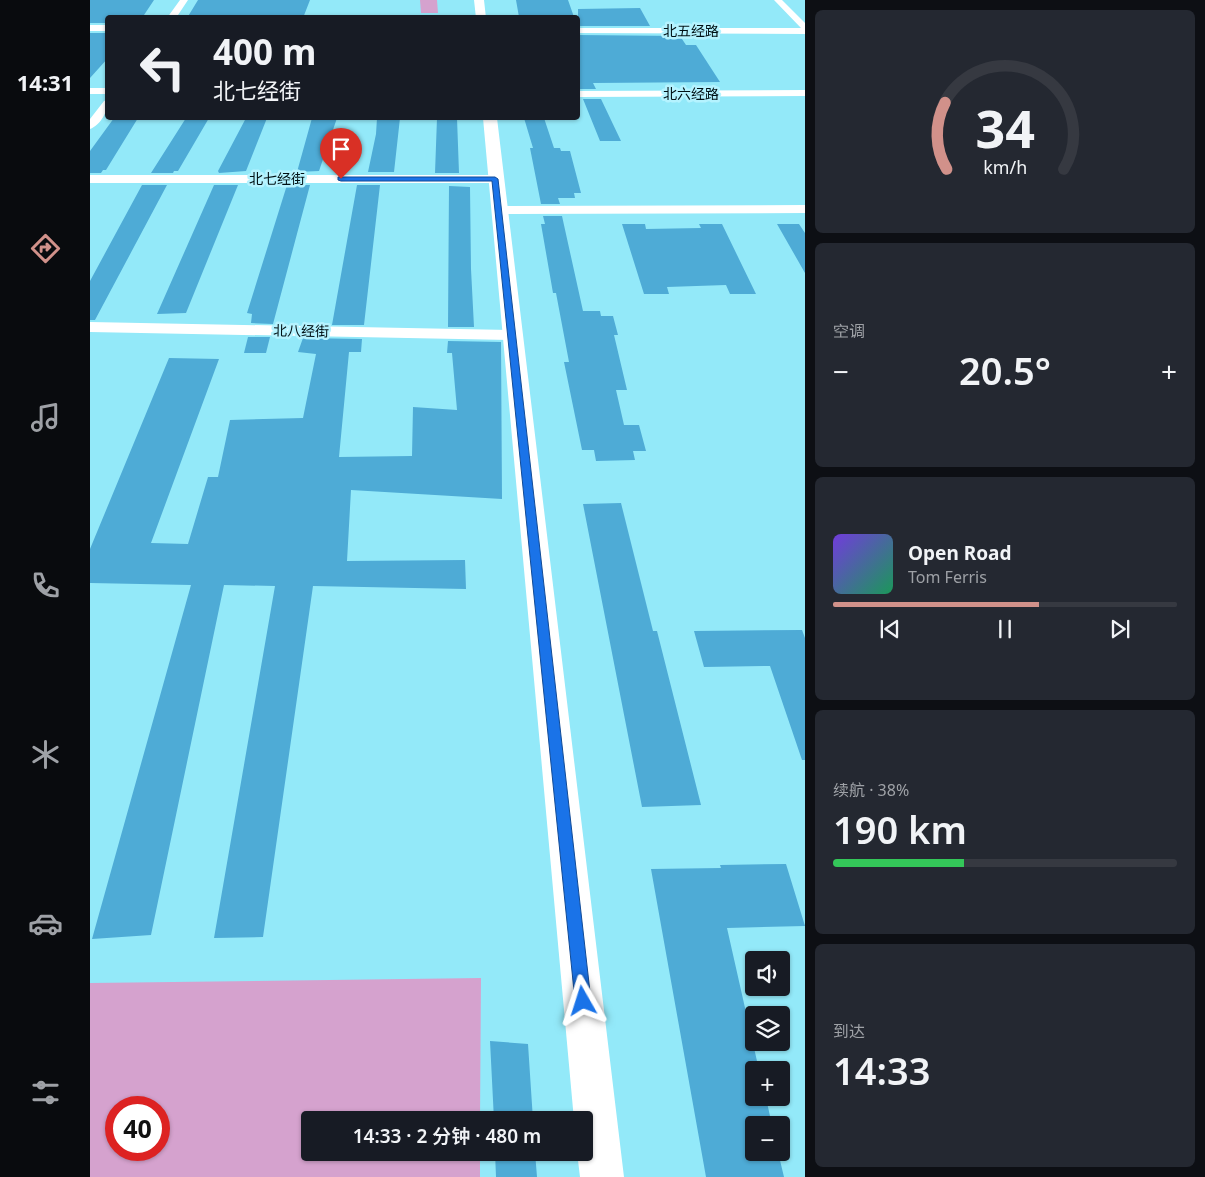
<!DOCTYPE html>
<html lang="zh">
<head>
<meta charset="utf-8">
<style>
	:root { --surface:#171b24; --page:#242831; --text:#f1f3f6; --muted:#9ea1a6; --line:#363941; --accent:#d1918a }
	body { margin:0; font-family:"Noto Sans","Noto Sans SC",sans-serif; background:var(--page); color:var(--text); height:100vh; display:flex; flex-direction:column; font-size:19px; white-space:nowrap }
	* { box-sizing:border-box; margin:0 }
	p { font-size:16px; color:var(--muted) }
	.icon { flex:none; width:28px; height:28px; fill:none; stroke:currentColor; stroke-width:2; stroke-linecap:round; stroke-linejoin:round }
	.map { position:relative; flex:1; overflow:hidden }
	.details { display:flex; flex-direction:column; gap:10px; padding:10px; background:#0d0f14; width:400px }
	.details>* { flex:none }
	.banner { position:absolute; left:15px; top:15px; width:475px; height:105px; border-radius:5px; box-shadow:0 1px 4px #0004; background:#171b24; color:var(--text); overflow:hidden }
	.controls { position:absolute; left:655px; top:951px; display:grid; gap:10px }
	.controls a { display:grid; place-items:center; width:45px; height:45px; border-radius:5px; background:var(--surface); box-shadow:0 1px 4px #0004; font-size:25px }
	.speed { position:absolute; left:15px; top:1096px; display:flex; gap:10px; font-size:25px; font-weight:700; text-align:center }
	.speed>* { display:grid; place-content:center; width:65px; height:65px; border-radius:50%; background:var(--surface); box-shadow:0 1px 4px #0004; line-height:1 }
	.speed .limit { border:8px solid #d22; background:#fff; color:#111 }
	.pin { position:absolute; display:grid; place-items:center; width:42px; height:42px; color:#fff; margin:-51px -21px; border-radius:50% 50% 50% 0; rotate:-45deg; box-shadow:0 0 5px #0007 }
	.pin .icon { rotate:45deg }
	.me { position:absolute; width:55px; margin:-28px; rotate:354deg; stroke-linejoin:round; filter:drop-shadow(0 0 4px #0008) }
	.turn { display:flex; align-items:center; gap:18px; height:105px; padding:0 25px; font-size:22px }
	.turn .icon { width:65px; height:65px; stroke-width:2.5 }
	.turn b { display:block; font-size:35px; line-height:42px }
	.big { font-size:38px; font-weight:600; line-height:1.1 }
	.details .card { flex:1; display:flex; flex-direction:column; justify-content:center; gap:8px; min-width:0; padding:0 18px; border-radius:8px; background:var(--page) }
	.details .dial { align-items:center; gap:0 }
	.dial svg { height:130px; overflow:visible; fill:none; stroke:var(--line); stroke-width:7; stroke-linecap:round; text-anchor:middle }
	.dial text { fill:var(--text); stroke:none }
	.song { display:flex; align-items:center; gap:15px }
	.cover { width:60px; height:60px; border-radius:8px; background:linear-gradient(135deg,hsl(260 70% 55%),hsl(150 70% 35%)) }
	.played { height:5px; border-radius:2px; background:linear-gradient(90deg,var(--accent) 60%,var(--line) 60%) }
	.keys { display:flex; justify-content:space-around; direction:ltr }
	.heat { display:flex; justify-content:space-between; align-items:center; font-size:28px; direction:ltr }
	.charge { height:8px; border-radius:4px; background:linear-gradient(90deg,#34c759 38%,var(--line) 0) }
	.trip { position:absolute; left:211px; top:1111px; width:292px; height:50px; border-radius:5px; background:var(--surface); box-shadow:0 1px 4px #0004; font-weight:600; line-height:50px; text-align:center }
	main { display:flex; flex:1; min-height:0 }
	.tabs { display:flex; flex-direction:column; width:90px; justify-content:space-around; align-items:center; background:#090b0e; color:var(--muted) }
	.tabs .icon { width:35px; height:35px }
	.tabs .active { color:var(--accent) }
	.tabs b { font-size:22px; color:var(--text) }
	.map>svg:first-child { display:block }
	.green { fill:#d5a2ce; fill-rule:evenodd }
	.building { fill:#4eabd6 }
	.lines { fill:none; stroke-linecap:round; stroke-linejoin:round }
	.street { fill:#fff; fill-rule:evenodd }
	.secondary { fill:#fff; fill-rule:evenodd }
	.route { fill:#1a73e8; stroke:#114b97 }
	.labels { text-anchor:middle; stroke-width:5; stroke-linejoin:round; paint-order:stroke }
	.far-street-label { font-size:14px; fill:#001014; stroke:#b5f3ff }
</style>
</head>
<body>
<main>
<nav class="tabs">
<b>14:31</b>
<svg class="icon active" aria-label="directions" viewBox="0 0 24 24"><path d="M12 3l9 9-9 9-9-9zM9 14v-3h6M13 9l2 2-2 2"/></svg>
<svg class="icon" aria-label="music" viewBox="0 0 24 24"><path d="M9 18V5l10-2v13"/><circle cx="6" cy="18" r="3"/><circle cx="16" cy="16" r="3"/></svg>
<svg class="icon" aria-label="phone" viewBox="0 0 24 24"><path d="M5 4h4l2 5-3 2q2 4 5 5l2-3 5 2v4C11 20 4 13 5 4z"/></svg>
<svg class="icon" aria-label="climate" viewBox="0 0 24 24"><path d="M12 3v18M4 7l16 10M4 17L20 7"/></svg>
<svg class="icon" aria-label="car" viewBox="0 0 24 24"><path d="M5 17H2v-5l4-1 3-4h7l3 4 3 1v5h-3M9 17h6M6 11h13"/><circle cx="7" cy="17" r="2"/><circle cx="17" cy="17" r="2"/></svg>
<svg class="icon" aria-label="filters" viewBox="0 0 24 24"><path d="M4 7h16M4 17h16"/><circle cx="9" cy="7" r="2"/><circle cx="15" cy="17" r="2"/></svg>
</nav>
<div class="map">
<svg width="715" height="1177" viewBox="0 0 715 1177">
	<rect width="100%" height="100%" fill="#93e9f9"/>
	<path class="green" d="M 330,0 L 347,0 L 348,13 L 331,13 Z
		M 391,978 L 390,1120 L 220,1120 L 220,1152 L 390,1153 L 390,1177 L 0,1177 L 0,983 ZM 26,1108 L 69,1108 L 69,1150 L 26,1150 Z"/>
	<path class="building" d="M 0,0 L 64,0 L 52,18 L 18,18 L 18,23 L 0,23 Z
		M 108,0 L 220,0 L 213,18 L 97,18 Z
		M 426,0 L 478,0 L 484,17 L 429,17 Z
		M 550,8 L 560,26 L 488,26 L 488,9 Z
		M 0,33 L 18,33 L 18,58 L 0,78 Z
		M 488,35 L 590,36 L 596,45 L 606,45 L 630,82 L 503,83 L 506,89 L 488,89 Z
		M 493,99 L 511,99 L 531,141 L 510,141 Z
		M 24,118 L 48,118 L 16,170 L 13,170 L 11,173 L 0,173 L 0,151 Z
		M 96,118 L 119,118 L 88,171 L 84,171 L 83,173 L 61,173 Z
		M 156,118 L 177,118 L 156,171 L 129,173 L 128,171 Z
		M 222,118 L 247,118 L 229,171 L 207,172 Z
		M 287,118 L 310,118 L 304,172 L 278,172 L 286,134 Z
		M 347,118 L 367,118 L 369,173 L 345,173 Z
		M 434,118 L 454,118 L 464,148 L 470,148 L 471,151 L 480,151 L 491,193 L 484,193 L 485,198 L 468,198 L 470,204 L 451,204 L 440,148 L 443,148 Z
		M 52,185 L 77,185 L 5,320 L 0,320 L 0,281 Z
		M 124,185 L 148,185 L 96,313 L 67,314 Z
		M 197,185 L 220,185 L 183,324 L 161,323 L 162,314 L 157,313 Z
		M 267,185 L 290,185 L 274,325 L 242,325 Z
		M 359,186 L 380,187 L 381,269 L 384,327 L 358,327 Z
		M 453,216 L 472,216 L 493,311 L 510,311 L 511,316 L 523,316 L 528,335 L 524,335 L 537,390 L 526,390 L 534,425 L 549,425 L 556,451 L 543,451 L 545,460 L 506,461 L 504,450 L 492,450 L 474,362 L 479,362 L 466,293 L 463,293 L 451,224 L 455,224 Z
		M 532,224 L 555,224 L 556,229 L 611,228 L 609,224 L 632,224 L 666,294 L 640,294 L 636,285 L 577,287 L 579,294 L 554,294 Z
		M 687,224 L 709,224 L 715,233 L 715,273 Z
		M 158,337 L 180,337 L 176,353 L 154,353 Z
		M 213,338 L 272,339 L 271,352 L 259,352 L 249,457 L 322,456 L 323,407 L 367,410 L 362,353 L 357,353 L 358,341 L 411,342 L 412,499 L 261,490 L 257,561 L 375,560 L 376,589 L 223,586 L 173,937 L 124,938 L 185,586 L 134,585 L 61,935 L 2,939 L 101,585 L 0,583 L 0,549 L 79,358 L 129,359 L 61,543 L 98,544 L 118,477 L 128,477 L 140,420 L 213,418 L 226,354 L 208,352 Z
		M 531,503 L 563,631 L 567,631 L 611,805 L 552,807 L 493,504 Z
		M 712,630 L 715,638 L 715,760 L 712,760 L 680,666 L 614,667 L 604,631 Z
		M 696,864 L 715,926 L 637,928 L 669,1070 L 664,1070 L 664,1098 L 676,1098 L 682,1125 L 664,1125 L 664,1152 L 688,1152 L 694,1177 L 616,1177 L 561,869 L 631,868 L 630,865 Z
		M 400,1041 L 438,1044 L 443,1120 L 404,1120 Z
		M 405,1152 L 445,1152 L 447,1177 L 406,1177 Z"/>
	<g class="lines">
		<path class="street" d="M 90,0 L 98,0 L 86,18 L 77,18 Z
			M 684,0 L 692,0 L 715,23 L 715,34 L 488,33 L 488,28 L 711,28 Z
			M 0,25 L 18,25 L 18,31 L 0,31 Z
			M 0,88 L 18,88 L 18,94 L 0,94 Z
			M 715,90 L 715,96 L 488,97 L 488,91 Z
			M 18,100 C 18,111 11,125 0,129 L 0,119 L 14,101 Z
			M 0,175 L 405,175 L 411,179 L 405,183 L 0,183 Z
			M 715,205 L 715,213 L 409,214 L 403,210 L 409,206 Z
			M 0,322 L 422,330 L 427,332 L 430,335 L 427,338 L 422,340 L 0,332 Z"/>
		<path class="secondary" d="M 384,0 L 394,0 L 396,18 L 386,18 Z
			M 393,118 L 407,118 L 534,1177 L 490,1177 L 487,1152 L 495,1152 L 495,1120 L 484,1120 Z"/>
	</g>
	<path class="route" d="M 248,177 L 405,177 L 408,179 L 501,1001 L 499,1007 L 493,1009 L 487,1007 L 485,1001 L 402,181 L 251,181 L 248,180 Z"/>
	<g class="labels">
		<g class="far-street-label">
			<text x="601" y="36">北五经路</text>
			<text x="601" y="99">北六经路</text>
			<text x="187" y="184">北七经街</text>
			<text transform="translate(211 331) rotate(1)" y="5">北八经街</text>
		</g>
	</g>
</svg>
<div class="controls">
<a><svg class="icon" aria-label="sound" viewBox="0 0 24 24"><path d="M4 9h4l5-4v14l-5-4H4zM17 9q2 3 0 6"/></svg></a>
<a><svg class="icon" aria-label="layers" viewBox="0 0 24 24"><path d="M12 4l9 5-9 5-9-5zM3 14l9 5 9-5"/></svg></a>
<a>+</a>
<a>−</a>
</div>
<div class="speed"><div class="limit">40</div></div>
<div class="pin" style="left:251px;top:179px;background:#d93025"><svg class="icon" aria-label="arrive" viewBox="0 0 24 24"><path d="M6 21V4h12l-3 4 3 4H6"/></svg></div>
<svg class="me" style="left:493px;top:1001px" viewBox="-20 -20 40 40"><path d="M0-17L14 15 0 8-14 15z" fill="#1a73e8" stroke="#fff" stroke-width="4"/></svg>
<div class="trip">14:33 · 2 分钟 · 480 m</div>
<div class="banner">
<div class="turn"><svg class="icon" aria-label="left" viewBox="0 0 24 24"><path d="M17 20v-9H6M10 6l-5 5 5 5"/></svg><div><b>400 m</b>北七经街</div></div>
</div>
</div>
<section class="details">
<div class="card dial"><svg viewBox="0 0 100 80">
<path d="M14 69A42 42 0 1 1 86 69"/>
<path d="M14 69A42 42 0 0 1 13 28" stroke="#d1918a"/>
<text x="50" y="56" font-size="32" font-weight="700">34</text>
<text x="50" y="72" font-size="11">km/h</text>
</svg></div>
<div class="card"><p>空调</p>
<div class="heat"><a>−</a><b class="big">20.5°</b><a>+</a></div>
</div>
<div class="card">
<div class="song"><i class="cover"></i><div><b>Open Road</b><p>Tom Ferris</p></div></div>
<div class="played"></div>
<div class="keys"><svg class="icon" aria-label="previous" viewBox="0 0 24 24"><path d="M18 5L8 12l10 7zM5 5v14"/></svg><svg class="icon" aria-label="pause" viewBox="0 0 24 24"><path d="M8 5v14M16 5v14"/></svg><svg class="icon" aria-label="next" viewBox="0 0 24 24"><path d="M6 5l10 7-10 7zM19 5v14"/></svg></div>
</div>
<div class="card"><p>续航 · 38%</p><b class="big">190 km</b><div class="charge"></div></div>
<div class="card"><p>到达</p><b class="big">14:33</b></div>
</section>
</main>
</body>
</html>
